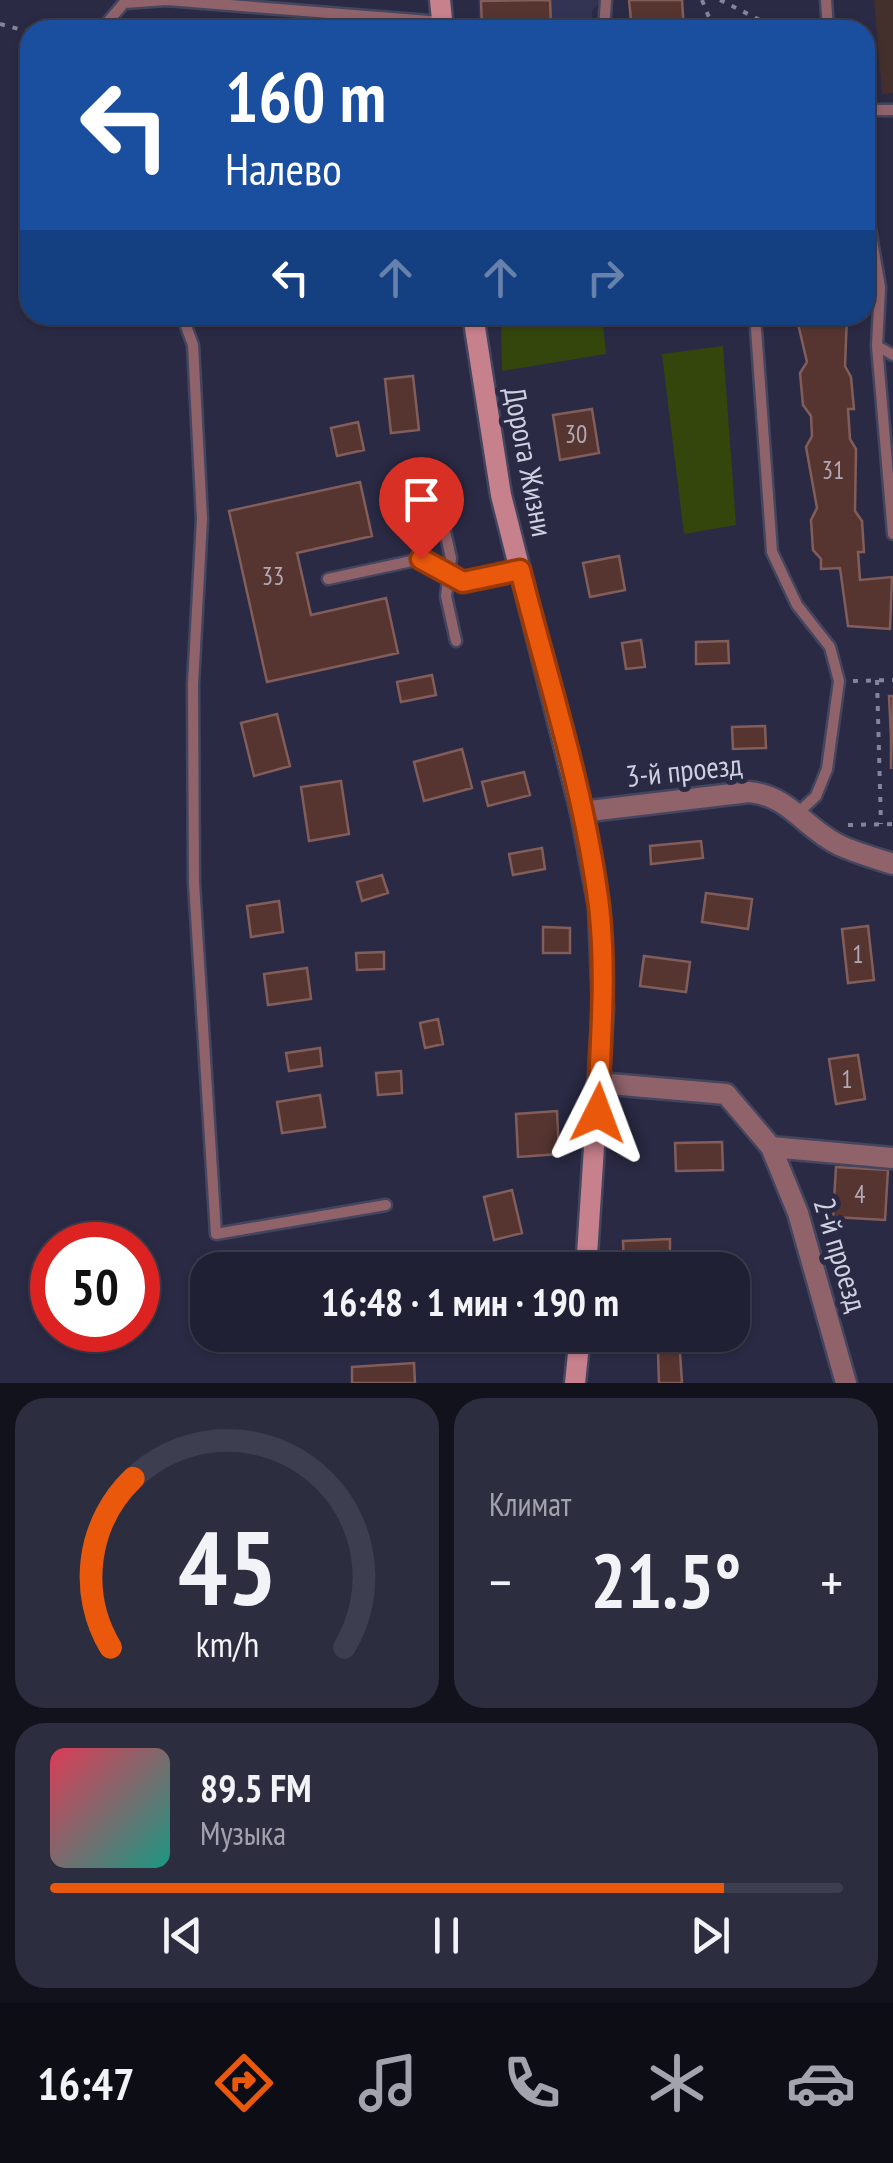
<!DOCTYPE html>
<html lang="ru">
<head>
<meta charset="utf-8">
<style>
	:root { --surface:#202034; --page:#2d2d40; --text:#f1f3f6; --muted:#a2a3ac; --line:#3d3e4f; --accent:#ea580c }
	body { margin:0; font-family:"PT Sans Narrow",sans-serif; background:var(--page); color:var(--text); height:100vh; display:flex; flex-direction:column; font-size:38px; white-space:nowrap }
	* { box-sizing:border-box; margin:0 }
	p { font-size:32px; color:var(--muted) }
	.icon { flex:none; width:55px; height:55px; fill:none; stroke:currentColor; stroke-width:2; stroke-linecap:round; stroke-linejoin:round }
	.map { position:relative; height:1383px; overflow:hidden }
	.panel { display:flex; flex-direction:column; gap:15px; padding:15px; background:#12121d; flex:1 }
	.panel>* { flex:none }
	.top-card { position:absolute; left:20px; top:20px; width:855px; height:305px; border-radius:30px; box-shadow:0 2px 8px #0004,0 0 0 2px var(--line); background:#1a4fa0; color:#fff; overflow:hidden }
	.speed { position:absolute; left:30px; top:1222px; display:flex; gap:20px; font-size:50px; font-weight:700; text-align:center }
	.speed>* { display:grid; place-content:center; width:130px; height:130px; border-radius:50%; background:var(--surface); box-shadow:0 2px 8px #0004,0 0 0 2px var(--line); line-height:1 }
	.speed .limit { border:15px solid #d22; background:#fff; color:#111 }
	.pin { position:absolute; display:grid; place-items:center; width:85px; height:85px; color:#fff; margin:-102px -42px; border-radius:50% 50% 50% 0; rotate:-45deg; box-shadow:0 0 10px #0007 }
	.pin .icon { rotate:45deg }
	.me { position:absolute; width:110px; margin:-55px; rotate:3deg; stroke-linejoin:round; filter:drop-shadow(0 0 8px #0008) }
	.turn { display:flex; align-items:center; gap:35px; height:210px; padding:0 40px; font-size:45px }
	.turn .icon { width:130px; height:130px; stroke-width:2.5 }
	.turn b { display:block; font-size:70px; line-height:85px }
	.lanes { display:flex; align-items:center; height:95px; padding:0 40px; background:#0003; justify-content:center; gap:50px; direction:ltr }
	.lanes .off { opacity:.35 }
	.big { font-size:75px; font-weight:700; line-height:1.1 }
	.panel .tile { flex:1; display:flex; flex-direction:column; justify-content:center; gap:15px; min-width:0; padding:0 35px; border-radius:30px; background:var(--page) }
	.panel .dial { align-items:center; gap:0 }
	.dial svg { height:260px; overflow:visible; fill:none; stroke:var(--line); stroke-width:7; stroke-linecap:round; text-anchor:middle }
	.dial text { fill:var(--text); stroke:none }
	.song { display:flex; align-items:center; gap:30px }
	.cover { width:120px; height:120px; border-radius:15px; background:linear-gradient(135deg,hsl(350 70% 55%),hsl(170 70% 35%)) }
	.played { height:10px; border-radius:5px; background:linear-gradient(90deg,var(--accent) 85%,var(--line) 85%) }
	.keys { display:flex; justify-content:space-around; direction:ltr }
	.heat { display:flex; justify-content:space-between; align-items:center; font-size:55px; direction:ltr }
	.panel .tiles { flex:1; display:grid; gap:15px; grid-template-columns:1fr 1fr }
	.tile:last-child { grid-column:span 2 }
	.trip { position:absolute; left:190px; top:1252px; width:560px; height:100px; border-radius:30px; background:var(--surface); box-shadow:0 2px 8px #0004,0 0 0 2px var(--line); font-weight:700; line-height:100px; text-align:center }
	.dock { display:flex; height:160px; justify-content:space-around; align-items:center; background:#0d0d15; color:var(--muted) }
	.dock .icon { width:70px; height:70px }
	.dock .on { color:var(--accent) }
	.dock b { font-size:45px; color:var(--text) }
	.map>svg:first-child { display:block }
	.built { fill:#333354 }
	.education { fill:#43302c }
	.green { fill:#34460c }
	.building { fill:#563531; stroke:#825d59; stroke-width:2.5 }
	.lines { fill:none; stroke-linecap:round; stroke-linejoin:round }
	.lane-casing { stroke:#44455e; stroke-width:15 }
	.street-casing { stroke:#44455e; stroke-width:25 }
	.secondary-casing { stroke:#44455e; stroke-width:25 }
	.path { stroke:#84859a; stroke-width:4; stroke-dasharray:5 8; stroke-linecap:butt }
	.lane { stroke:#90636b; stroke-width:10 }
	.street { stroke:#90636b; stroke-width:20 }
	.secondary { stroke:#c7818d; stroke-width:20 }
	.route-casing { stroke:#983908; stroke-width:25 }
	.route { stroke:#ea580c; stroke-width:18 }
	.labels { text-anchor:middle; stroke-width:10; stroke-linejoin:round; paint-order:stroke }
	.number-label { font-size:25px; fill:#b1aab6 }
	.street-label { font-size:30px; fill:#cfd1e2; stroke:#2a2a45 }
</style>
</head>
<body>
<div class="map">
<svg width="893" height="1383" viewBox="0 0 893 1383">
	<rect width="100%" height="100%" fill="#2a2a45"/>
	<path class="built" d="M 478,0 L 603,0 L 592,10 L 593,30 L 479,30 Z"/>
	<path class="education" d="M 874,0 L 893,0 L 893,93 L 882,94 Z"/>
	<path class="green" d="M 501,315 L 602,315 L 606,354 L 502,371 Z
		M 723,346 L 736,525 L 684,534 L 662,354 Z
		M 418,474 L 429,523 L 411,527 L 399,478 Z"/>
	<path class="building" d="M 550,0 L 551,26 L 482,29 L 481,1 Z
		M 629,0 L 682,0 L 684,30 L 632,30 Z
		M 847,315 L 845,366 L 851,377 L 854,409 L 848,409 L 850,439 L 856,449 L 855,511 L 862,521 L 864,552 L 858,552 L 860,580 L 892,577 L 890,629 L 848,626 L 840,568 L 821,569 L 821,559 L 813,550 L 811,520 L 817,508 L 806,447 L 812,436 L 811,416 L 803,405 L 800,373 L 807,362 L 796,315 Z
		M 413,376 L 419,430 L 391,433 L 385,379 Z
		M 592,409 L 599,453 L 560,460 L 553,415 Z
		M 358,422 L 364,450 L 337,456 L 331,428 Z
		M 360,482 L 372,536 L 297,553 L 311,615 L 386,598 L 398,653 L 267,682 L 229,511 Z
		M 619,556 L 625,590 L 590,597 L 583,563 Z
		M 641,640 L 645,667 L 626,669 L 622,643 Z
		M 728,641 L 729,663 L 696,664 L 696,642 Z
		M 432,675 L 436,695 L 401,702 L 397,682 Z
		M 889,696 L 893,696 L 891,769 L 891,738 Z
		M 277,714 L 290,766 L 254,776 L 241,723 Z
		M 765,726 L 766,748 L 733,749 L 732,727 Z
		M 462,749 L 472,788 L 424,801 L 414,762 Z
		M 524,772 L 530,795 L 488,806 L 482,782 Z
		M 341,781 L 349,834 L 309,841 L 301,787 Z
		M 701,841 L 703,858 L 651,864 L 650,846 Z
		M 542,848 L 545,869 L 513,875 L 509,854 Z
		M 382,875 L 388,893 L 362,901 L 357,882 Z
		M 706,893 L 752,899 L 748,929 L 702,922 Z
		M 279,901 L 283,932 L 251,937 L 247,906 Z
		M 868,926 L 874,980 L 848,983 L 842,929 Z
		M 543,927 L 570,928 L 570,953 L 543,953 Z
		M 384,952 L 384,969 L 357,970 L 356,953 Z
		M 644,956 L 690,962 L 686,992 L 640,986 Z
		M 307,968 L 311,999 L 268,1005 L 264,974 Z
		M 438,1019 L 443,1044 L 425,1048 L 420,1023 Z
		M 320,1048 L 322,1066 L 289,1071 L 286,1053 Z
		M 858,1055 L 865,1099 L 836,1104 L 829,1059 Z
		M 401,1071 L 402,1093 L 378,1095 L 376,1073 Z
		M 320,1095 L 325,1127 L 282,1133 L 277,1102 Z
		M 557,1111 L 559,1154 L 518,1157 L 516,1114 Z
		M 722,1142 L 723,1170 L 676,1171 L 675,1143 Z
		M 836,1167 L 888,1170 L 885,1220 L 833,1217 Z
		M 512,1190 L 522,1233 L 494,1240 L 484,1197 Z
		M 670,1239 L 670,1268 L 624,1269 L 623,1241 Z
		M 524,1257 L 555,1258 L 554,1270 L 524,1270 Z
		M 478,1335 L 514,1335 L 515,1342 L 479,1346 Z
		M 615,1335 L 645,1335 L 644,1349 L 614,1347 Z
		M 680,1352 L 682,1383 L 659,1383 L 658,1353 Z
		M 414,1363 L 415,1383 L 352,1383 L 352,1367 Z"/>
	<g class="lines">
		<defs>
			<path id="lane" d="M 826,0 L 828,30
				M 101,30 L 124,3 L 167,0 L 442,22
				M 604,30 L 606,0
				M 865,110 L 893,110
				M 865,200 L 880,287 L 877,346 L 893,534
				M 182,315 L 193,345 L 202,519 L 193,684 L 194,883 L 216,1234 L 386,1205
				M 635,315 L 682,315
				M 755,315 L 772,552 L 797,605 L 830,647 L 839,681 L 827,769 L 816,796 L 799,812
				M 877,346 L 893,355
				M 432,473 L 451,558 L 446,596 L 456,641
				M 328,579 L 421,559 L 463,582 L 520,570"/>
			<path id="street" d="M 581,812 L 749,792 C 790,796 804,828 839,845 C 856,853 875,858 893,864
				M 598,1083 L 726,1094 L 771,1147 L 893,1158
				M 771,1147 L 798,1213 L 846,1383"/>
			<path id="secondary" d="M 440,0 L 443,30
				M 473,315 L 501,495 L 581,812 L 599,907 L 603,1009 L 586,1270
				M 575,1383 L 580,1335"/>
		</defs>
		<use href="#lane" class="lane-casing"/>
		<use href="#street" class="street-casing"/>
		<use href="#secondary" class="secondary-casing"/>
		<path class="path" d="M 702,0 L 714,30
			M 720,0 L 780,30
			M 0,24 L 30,32
			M 877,680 L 881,824
			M 853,681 L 893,680
			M 848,825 L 893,824"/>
		<use href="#lane" class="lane"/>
		<use href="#street" class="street"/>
		<use href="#secondary" class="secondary"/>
	</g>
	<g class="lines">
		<defs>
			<path id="route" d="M 421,559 L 463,582 L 520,570 C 548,680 585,793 599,906 C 607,975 600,1044 598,1113"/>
		</defs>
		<use href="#route" class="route-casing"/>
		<use href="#route" class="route"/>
	</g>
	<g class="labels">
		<g class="number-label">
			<text x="576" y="443">30</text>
			<text x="833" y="479">31</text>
			<text x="273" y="585">33</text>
			<text x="858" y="963">1</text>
			<text x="847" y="1088">1</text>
			<text x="860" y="1203">4</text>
		</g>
		<g class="street-label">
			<text transform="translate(528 462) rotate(79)" y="10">Дорога Жизни</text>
			<text transform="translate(684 771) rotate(-6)" y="10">3-й проезд</text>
			<text transform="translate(840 1255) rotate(73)" y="10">2-й проезд</text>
		</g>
	</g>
</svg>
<div class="speed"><div class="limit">50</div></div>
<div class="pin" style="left:421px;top:559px;background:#d93025"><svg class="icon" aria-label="arrive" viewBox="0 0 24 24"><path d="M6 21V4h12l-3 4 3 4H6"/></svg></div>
<svg class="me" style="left:598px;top:1113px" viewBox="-20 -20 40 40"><path d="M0-17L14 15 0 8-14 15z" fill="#ea580c" stroke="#fff" stroke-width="4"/></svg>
<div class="trip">16:48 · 1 мин · 190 m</div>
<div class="top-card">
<div class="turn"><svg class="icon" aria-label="left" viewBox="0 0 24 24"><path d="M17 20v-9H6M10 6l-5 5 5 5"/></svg><div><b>160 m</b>Налево</div></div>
<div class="lanes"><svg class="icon" aria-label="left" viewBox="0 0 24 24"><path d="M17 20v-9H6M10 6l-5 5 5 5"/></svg><svg class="icon off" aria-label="ahead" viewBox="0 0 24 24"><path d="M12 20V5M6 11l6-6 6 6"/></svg><svg class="icon off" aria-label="ahead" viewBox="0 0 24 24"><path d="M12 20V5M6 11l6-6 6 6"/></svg><svg class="icon off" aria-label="right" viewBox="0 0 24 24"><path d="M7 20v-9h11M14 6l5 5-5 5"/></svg></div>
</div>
</div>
<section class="panel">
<div class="tiles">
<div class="tile dial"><svg viewBox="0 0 100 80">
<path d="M14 69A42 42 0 1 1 86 69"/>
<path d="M14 69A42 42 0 0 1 21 17" stroke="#ea580c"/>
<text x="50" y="56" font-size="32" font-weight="700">45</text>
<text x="50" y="72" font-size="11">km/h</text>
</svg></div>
<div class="tile"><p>Климат</p>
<div class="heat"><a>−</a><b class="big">21.5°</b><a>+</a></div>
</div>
<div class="tile">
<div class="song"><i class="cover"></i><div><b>89.5 FM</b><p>Музыка</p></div></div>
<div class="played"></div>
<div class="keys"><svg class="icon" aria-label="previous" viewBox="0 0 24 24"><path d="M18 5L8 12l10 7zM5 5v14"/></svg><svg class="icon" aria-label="pause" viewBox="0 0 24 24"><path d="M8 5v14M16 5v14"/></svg><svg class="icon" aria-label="next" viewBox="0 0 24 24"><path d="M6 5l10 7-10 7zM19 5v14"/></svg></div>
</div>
</div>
</section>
<nav class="dock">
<b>16:47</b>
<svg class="icon on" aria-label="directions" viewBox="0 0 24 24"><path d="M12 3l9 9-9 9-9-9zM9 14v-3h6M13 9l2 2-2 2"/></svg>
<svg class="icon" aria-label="music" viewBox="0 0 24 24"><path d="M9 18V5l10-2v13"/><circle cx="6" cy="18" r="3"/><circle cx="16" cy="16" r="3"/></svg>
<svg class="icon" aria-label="phone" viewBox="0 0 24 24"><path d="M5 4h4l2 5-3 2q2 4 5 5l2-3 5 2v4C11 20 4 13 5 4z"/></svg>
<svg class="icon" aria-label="climate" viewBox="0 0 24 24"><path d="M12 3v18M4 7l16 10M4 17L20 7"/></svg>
<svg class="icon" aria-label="car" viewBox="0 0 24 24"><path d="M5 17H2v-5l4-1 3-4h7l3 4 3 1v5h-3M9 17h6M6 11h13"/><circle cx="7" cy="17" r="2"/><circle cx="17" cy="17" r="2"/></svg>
</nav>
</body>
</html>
